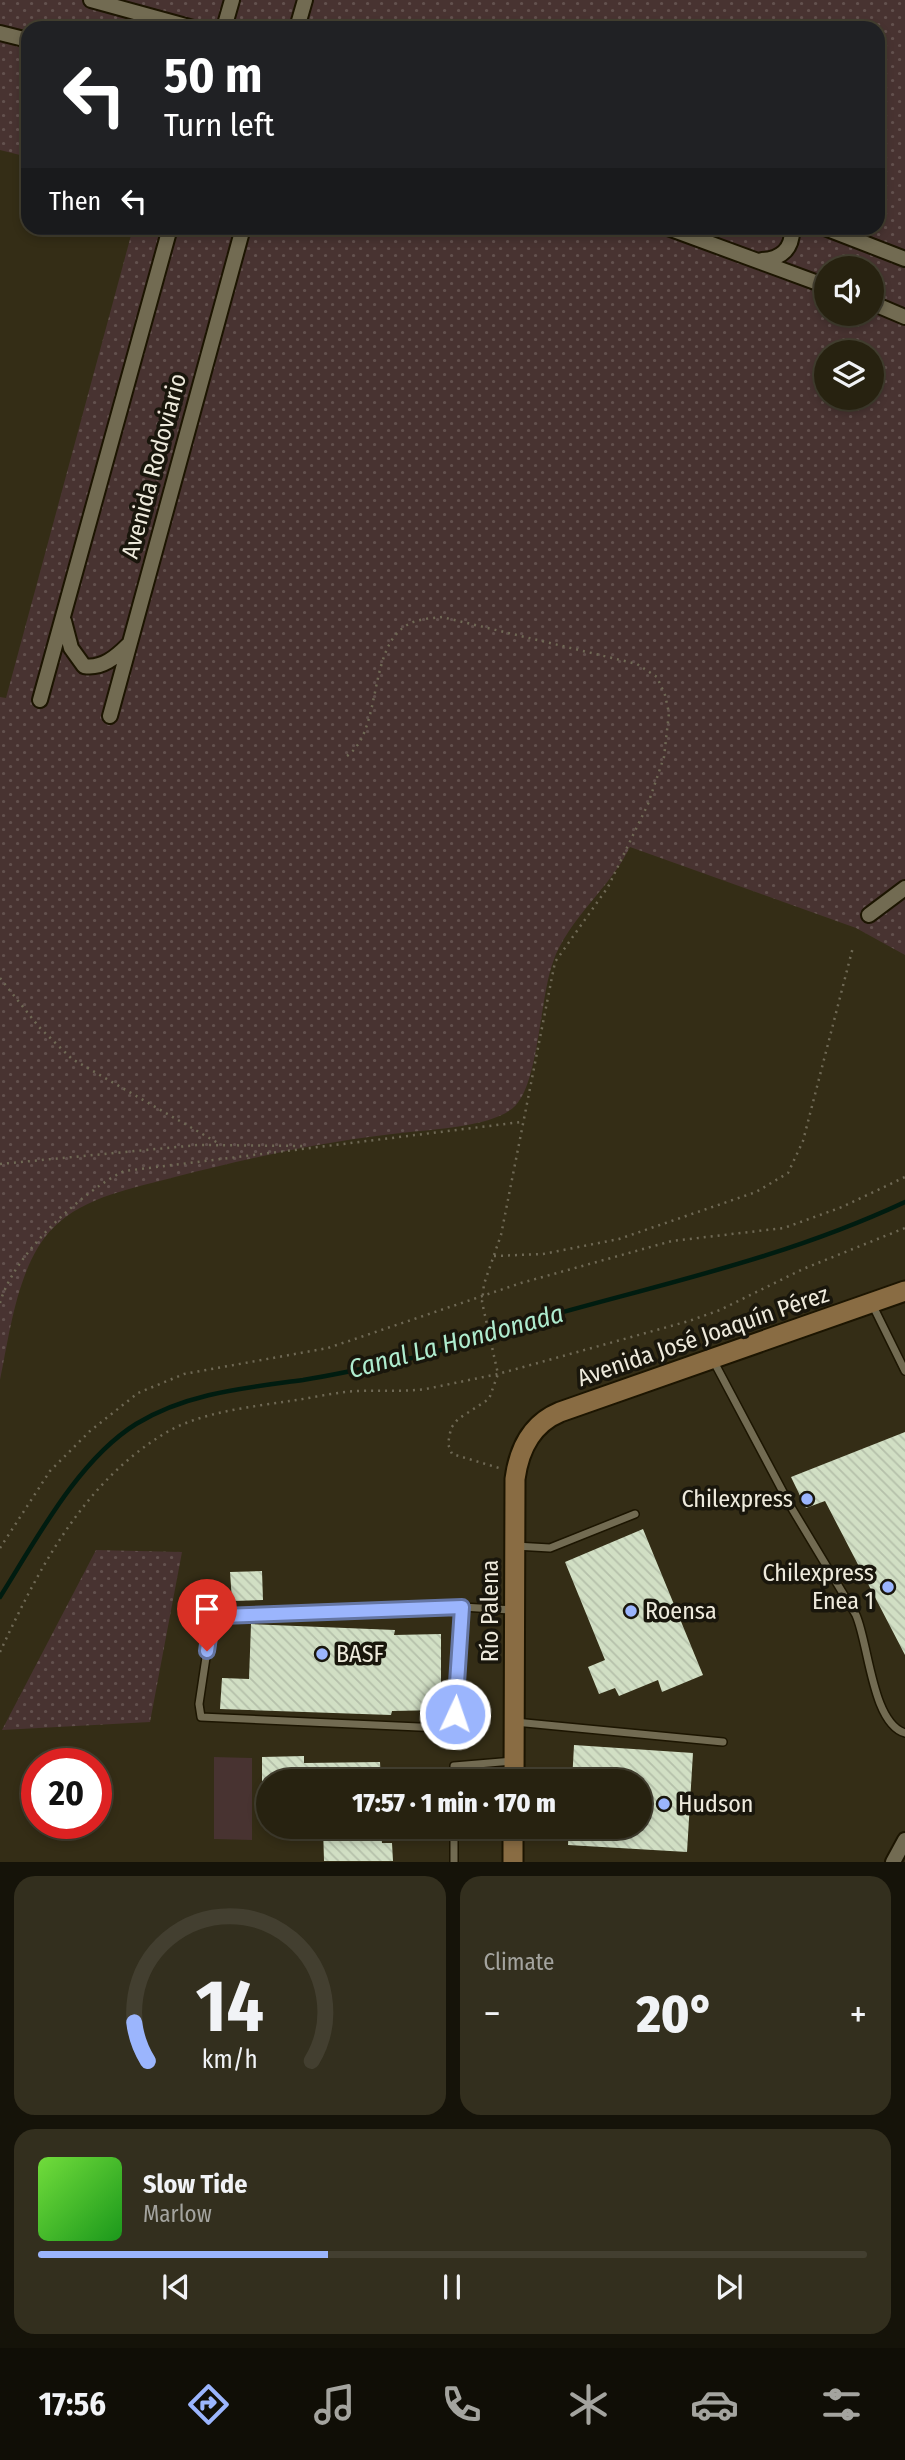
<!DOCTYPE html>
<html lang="en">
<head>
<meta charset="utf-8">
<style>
	:root { --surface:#272210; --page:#332f1e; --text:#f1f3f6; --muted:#a4a49f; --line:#433f30; --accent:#9bb5fd }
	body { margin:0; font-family:"Fira Sans Condensed",sans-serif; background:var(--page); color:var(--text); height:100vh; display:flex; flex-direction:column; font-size:26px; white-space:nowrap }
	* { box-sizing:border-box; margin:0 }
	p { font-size:23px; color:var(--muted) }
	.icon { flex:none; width:38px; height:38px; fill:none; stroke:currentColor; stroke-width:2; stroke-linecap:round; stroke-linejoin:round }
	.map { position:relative; height:1862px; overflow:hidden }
	.drawer { display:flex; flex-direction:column; gap:14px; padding:14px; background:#151309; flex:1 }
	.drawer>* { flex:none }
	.banner { position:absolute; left:21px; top:21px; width:864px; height:214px; border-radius:21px; box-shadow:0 4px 10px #0003,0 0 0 2px var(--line); background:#202124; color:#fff; overflow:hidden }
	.controls { position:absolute; left:814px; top:256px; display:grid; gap:14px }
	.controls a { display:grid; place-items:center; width:70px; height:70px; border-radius:50%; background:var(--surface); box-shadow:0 4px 10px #0003,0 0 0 2px var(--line); font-size:35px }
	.speed { position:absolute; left:21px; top:1748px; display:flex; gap:14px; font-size:35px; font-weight:700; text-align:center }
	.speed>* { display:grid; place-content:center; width:91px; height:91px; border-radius:50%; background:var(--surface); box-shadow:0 4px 10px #0003,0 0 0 2px var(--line); line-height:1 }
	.speed .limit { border:10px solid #d22; background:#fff; color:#111 }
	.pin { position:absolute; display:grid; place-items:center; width:60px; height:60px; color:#fff; margin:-72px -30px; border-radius:50% 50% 50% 0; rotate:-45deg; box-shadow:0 0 7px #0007 }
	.pin .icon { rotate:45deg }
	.me { position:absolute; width:77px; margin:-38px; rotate:3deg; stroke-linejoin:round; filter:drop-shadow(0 0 5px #0008) }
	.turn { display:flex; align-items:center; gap:24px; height:147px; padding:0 28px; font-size:32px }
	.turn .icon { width:91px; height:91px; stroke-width:2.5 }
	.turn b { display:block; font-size:49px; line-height:60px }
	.then { display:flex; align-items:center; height:66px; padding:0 28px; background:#0003; gap:14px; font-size:26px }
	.big { font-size:52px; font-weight:800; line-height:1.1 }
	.drawer .widget { flex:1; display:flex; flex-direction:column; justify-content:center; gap:10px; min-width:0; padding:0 24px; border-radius:21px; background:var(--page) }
	.drawer .dial { align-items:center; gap:0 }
	.dial svg { height:182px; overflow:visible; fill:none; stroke:var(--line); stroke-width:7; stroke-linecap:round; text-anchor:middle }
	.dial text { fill:var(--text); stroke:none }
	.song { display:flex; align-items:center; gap:21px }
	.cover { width:84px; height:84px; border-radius:10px; background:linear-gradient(135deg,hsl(100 70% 55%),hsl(120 70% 35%)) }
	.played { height:7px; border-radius:4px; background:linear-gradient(90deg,var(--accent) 35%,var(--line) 35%) }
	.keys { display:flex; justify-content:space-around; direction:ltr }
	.heat { display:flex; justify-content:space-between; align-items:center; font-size:38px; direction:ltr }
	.drawer .tiles { flex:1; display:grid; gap:14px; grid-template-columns:1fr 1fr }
	.widget:last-child { grid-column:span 2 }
	.trip { position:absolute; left:256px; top:1769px; width:396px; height:70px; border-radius:35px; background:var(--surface); box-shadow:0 4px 10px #0003,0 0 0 2px var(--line); font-weight:800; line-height:70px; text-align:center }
	.dock { display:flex; height:112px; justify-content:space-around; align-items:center; background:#100e06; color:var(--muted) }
	.dock .icon { width:49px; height:49px }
	.dock .active { color:var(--accent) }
	.dock b { font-size:32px; color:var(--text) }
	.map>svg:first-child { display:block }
	.grass { fill:url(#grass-dots); fill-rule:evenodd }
	.park { fill:#483331 }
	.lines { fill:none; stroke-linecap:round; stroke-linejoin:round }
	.stream { stroke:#001c10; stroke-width:4.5 }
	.building { fill:url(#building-back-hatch) }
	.service-casing { stroke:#1c1501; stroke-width:10 }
	.minor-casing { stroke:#1c1501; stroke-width:18 }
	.secondary-casing { stroke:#1c1501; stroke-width:23 }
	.path { stroke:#6f6955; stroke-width:2.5; stroke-dasharray:2 5; stroke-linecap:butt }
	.service { stroke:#726b52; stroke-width:7 }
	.minor { stroke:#726b52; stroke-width:14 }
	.secondary { stroke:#896c43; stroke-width:19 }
	.route-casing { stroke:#6576a4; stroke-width:18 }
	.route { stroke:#9bb5fd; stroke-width:12 }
	.poi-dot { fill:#9bb5fd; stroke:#19160c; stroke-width:2.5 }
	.labels { text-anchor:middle; stroke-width:7; stroke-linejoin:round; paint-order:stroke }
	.street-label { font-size:24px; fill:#eeeadc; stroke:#19160c }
	.poi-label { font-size:24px; fill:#eeeadc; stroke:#19160c; text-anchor:start }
	.water-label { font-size:26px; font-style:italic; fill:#aeeccf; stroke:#19160c }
</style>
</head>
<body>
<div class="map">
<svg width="905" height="1862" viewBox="0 0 905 1862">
	<defs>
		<pattern id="grass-dots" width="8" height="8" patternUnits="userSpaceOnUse" patternTransform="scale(1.75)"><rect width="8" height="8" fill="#483331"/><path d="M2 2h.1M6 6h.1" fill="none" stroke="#63514e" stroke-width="1.8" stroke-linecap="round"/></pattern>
		<pattern id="building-back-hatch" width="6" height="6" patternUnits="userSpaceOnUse" patternTransform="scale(1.75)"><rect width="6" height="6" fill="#d1dfc4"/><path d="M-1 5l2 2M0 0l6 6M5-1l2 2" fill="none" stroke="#b5c0aa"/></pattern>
	</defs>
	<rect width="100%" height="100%" fill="#342d16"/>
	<path class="grass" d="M 0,0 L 905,0 L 905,955 L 856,928 L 630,847 C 610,888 568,919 553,962 C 540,997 539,1080 516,1105 C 497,1126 437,1129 410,1132 C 330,1140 253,1157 175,1177 C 135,1188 85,1196 54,1227 C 18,1262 10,1332 0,1380 L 0,697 L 6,698 L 133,228 L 878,228 L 878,28 L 28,28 L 28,157 L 0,150 ZM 826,268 L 872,268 L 872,313 L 826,313 ZM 826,352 L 872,352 L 872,397 L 826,397 Z
		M 96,1550 L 182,1552 L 150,1722 L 2,1730 Z"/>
	<path class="park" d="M 214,1757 L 252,1758 L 252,1840 L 214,1839 Z"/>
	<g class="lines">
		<path class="stream" d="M 0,1597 C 36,1540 78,1460 136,1424 C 187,1393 245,1388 303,1380 C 340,1374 376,1366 412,1358 C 455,1348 496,1331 538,1319 C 665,1283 785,1258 905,1202"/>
	</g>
	<path class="building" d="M 905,1432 L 905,1655 L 825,1501 L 806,1508 L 791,1477 Z
		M 643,1529 L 703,1675 L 662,1692 L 658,1680 L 619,1696 L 615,1688 L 599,1694 L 588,1667 L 605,1660 L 565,1562 Z
		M 262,1571 L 263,1600 L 232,1601 L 230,1572 Z
		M 251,1624 L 395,1630 L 394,1635 L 441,1634 L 441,1710 L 392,1711 L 391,1715 L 220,1709 L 222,1678 L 249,1679 Z
		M 574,1745 L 693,1753 L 687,1852 L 568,1845 L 569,1827 L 639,1827 L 639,1782 L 572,1782 Z
		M 304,1756 L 304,1763 L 380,1762 L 381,1782 L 262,1782 L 262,1757 Z
		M 323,1827 L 381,1827 L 382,1843 L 392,1843 L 393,1861 L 324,1861 Z"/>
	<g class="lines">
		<defs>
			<path id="service" d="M 873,1306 L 905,1371
				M 713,1360 L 791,1507 L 856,1615 C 869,1645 872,1723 905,1733
				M 515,1546 L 550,1548 L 635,1514
				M 462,1607 L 221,1616 L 211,1624 L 199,1704 L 201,1717 L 441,1728 L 455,1714 L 462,1607 L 512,1610
				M 515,1722 L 723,1742
				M 454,1782 L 454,1766 L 514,1761
				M 454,1827 L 454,1862"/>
			<path id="minor" d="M 91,0 L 193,28
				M 224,28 L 232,0
				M 297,28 L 305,0
				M 0,33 L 28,40
				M 668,228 L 826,286
				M 825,228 L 905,259
				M 762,260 C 782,259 793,248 792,228
				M 872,303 L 905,317
				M 64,621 L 71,648 L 84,666 C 102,669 116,657 128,645
				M 40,700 L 170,228
				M 110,716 L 243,228
				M 869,915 L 905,888
				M 893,1862 L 905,1840"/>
			<path id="secondary" d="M 514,1782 L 515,1479 C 519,1449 531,1424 560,1412 L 905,1291
				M 513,1862 L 513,1827"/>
		</defs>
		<use href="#service" class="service-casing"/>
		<use href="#minor" class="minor-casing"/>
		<use href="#secondary" class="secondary-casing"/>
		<path class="path" d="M 347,756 C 384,730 366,643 411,623 C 420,619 432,618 442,617 L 637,664 L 657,677 L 665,695 L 669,713 L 664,757 L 648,804 L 608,887 L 555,962 L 501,1235 L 484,1284 L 482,1302 L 498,1374 L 489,1399 L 458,1419 L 451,1428 L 448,1444 L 452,1454 L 499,1468
			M 0,978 L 39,1027 L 72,1059 L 218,1143
			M 0,1164 L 198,1145 L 304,1146
			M 494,1256 L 543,1254 L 619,1239 L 756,1192 L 788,1173 L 803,1141 L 853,947
			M 0,1303 C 13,1255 80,1193 124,1171 L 521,1122
			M 0,1548 L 50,1471 L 90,1431 L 138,1393 L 184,1374 L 328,1348 L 521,1283 L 672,1241 L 784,1228 L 842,1207 L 905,1177
			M 0,1652 C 39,1568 84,1481 167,1432 C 202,1412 250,1407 290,1401 C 312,1398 335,1392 358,1391 C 381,1390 403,1392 426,1389 L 498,1374 L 689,1321 L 720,1310 L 803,1269 L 905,1228"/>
		<use href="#service" class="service"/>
		<use href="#minor" class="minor"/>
		<use href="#secondary" class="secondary"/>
	</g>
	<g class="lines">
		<defs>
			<path id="route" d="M 207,1651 L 211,1624 L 221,1616 L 462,1607 L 455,1714"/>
		</defs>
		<use href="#route" class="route-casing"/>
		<use href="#route" class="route"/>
	</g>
	<g class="poi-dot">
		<circle cx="807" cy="1499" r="7"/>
		<circle cx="888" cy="1587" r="7"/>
		<circle cx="631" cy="1611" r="7"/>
		<circle cx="322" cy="1654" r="7"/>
		<circle cx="664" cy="1804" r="7"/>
	</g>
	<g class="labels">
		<g class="street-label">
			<text transform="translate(154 466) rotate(-75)" y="8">Avenida Rodoviario</text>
			<text transform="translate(703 1336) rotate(-19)" y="8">Avenida José Joaquín Pérez</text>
			<text transform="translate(490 1611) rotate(-90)" y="8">Río Palena</text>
		</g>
		<g class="poi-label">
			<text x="793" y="1507" text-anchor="end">Chilexpress</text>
			<text x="874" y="1581" text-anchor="end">Chilexpress<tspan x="874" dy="28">Enea 1</tspan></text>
			<text x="645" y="1619">Roensa</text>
			<text x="336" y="1662">BASF</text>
			<text x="678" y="1812">Hudson</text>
		</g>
		<g class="water-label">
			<text transform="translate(456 1341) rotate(-15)" y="9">Canal La Hondonada</text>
		</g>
	</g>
</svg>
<div class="controls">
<a><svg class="icon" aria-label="sound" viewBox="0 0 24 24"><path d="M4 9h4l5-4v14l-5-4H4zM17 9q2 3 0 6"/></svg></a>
<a><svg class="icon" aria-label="layers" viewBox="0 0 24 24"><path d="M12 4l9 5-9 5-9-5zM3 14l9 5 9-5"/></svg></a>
</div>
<div class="speed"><div class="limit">20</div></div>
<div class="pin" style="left:207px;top:1651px;background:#d93025"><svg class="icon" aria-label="arrive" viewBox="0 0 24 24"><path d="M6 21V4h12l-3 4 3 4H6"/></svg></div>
<svg class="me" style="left:455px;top:1714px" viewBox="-20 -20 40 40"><circle r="17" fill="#9bb5fd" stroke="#fff" stroke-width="3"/><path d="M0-11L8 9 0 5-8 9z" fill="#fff"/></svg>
<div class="trip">17:57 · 1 min · 170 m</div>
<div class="banner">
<div class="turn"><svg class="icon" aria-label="left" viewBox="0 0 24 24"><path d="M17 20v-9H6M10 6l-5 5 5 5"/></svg><div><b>50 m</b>Turn left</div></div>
<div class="then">Then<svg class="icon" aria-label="left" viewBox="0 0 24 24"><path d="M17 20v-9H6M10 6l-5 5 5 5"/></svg></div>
</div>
</div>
<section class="drawer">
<div class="tiles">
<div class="widget dial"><svg viewBox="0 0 100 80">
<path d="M14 69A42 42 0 1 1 86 69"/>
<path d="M14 69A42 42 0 0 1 8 52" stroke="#9bb5fd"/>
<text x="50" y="56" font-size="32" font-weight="700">14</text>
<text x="50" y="72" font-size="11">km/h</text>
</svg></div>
<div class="widget"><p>Climate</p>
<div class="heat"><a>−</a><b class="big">20°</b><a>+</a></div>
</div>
<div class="widget">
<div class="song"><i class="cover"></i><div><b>Slow Tide</b><p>Marlow</p></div></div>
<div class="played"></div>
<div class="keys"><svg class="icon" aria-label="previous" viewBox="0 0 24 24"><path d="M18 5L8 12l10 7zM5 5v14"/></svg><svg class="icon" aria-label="pause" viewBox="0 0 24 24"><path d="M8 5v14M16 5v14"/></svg><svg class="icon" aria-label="next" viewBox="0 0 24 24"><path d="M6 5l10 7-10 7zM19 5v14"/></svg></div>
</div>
</div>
</section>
<nav class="dock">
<b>17:56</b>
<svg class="icon active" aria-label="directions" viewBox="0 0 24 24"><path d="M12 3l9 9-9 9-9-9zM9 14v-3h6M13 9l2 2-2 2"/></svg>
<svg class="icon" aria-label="music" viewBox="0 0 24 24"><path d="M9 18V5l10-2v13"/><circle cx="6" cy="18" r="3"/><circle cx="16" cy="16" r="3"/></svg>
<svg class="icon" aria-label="phone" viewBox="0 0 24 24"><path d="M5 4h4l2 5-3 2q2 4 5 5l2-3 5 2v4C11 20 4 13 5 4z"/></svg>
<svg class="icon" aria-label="climate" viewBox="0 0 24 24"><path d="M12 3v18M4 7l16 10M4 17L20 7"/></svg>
<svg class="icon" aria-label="car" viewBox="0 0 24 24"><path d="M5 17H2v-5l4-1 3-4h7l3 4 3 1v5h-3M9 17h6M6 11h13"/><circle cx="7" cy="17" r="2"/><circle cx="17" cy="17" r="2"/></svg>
<svg class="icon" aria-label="filters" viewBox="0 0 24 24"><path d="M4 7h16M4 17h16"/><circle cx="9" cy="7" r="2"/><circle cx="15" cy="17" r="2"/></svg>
</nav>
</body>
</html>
